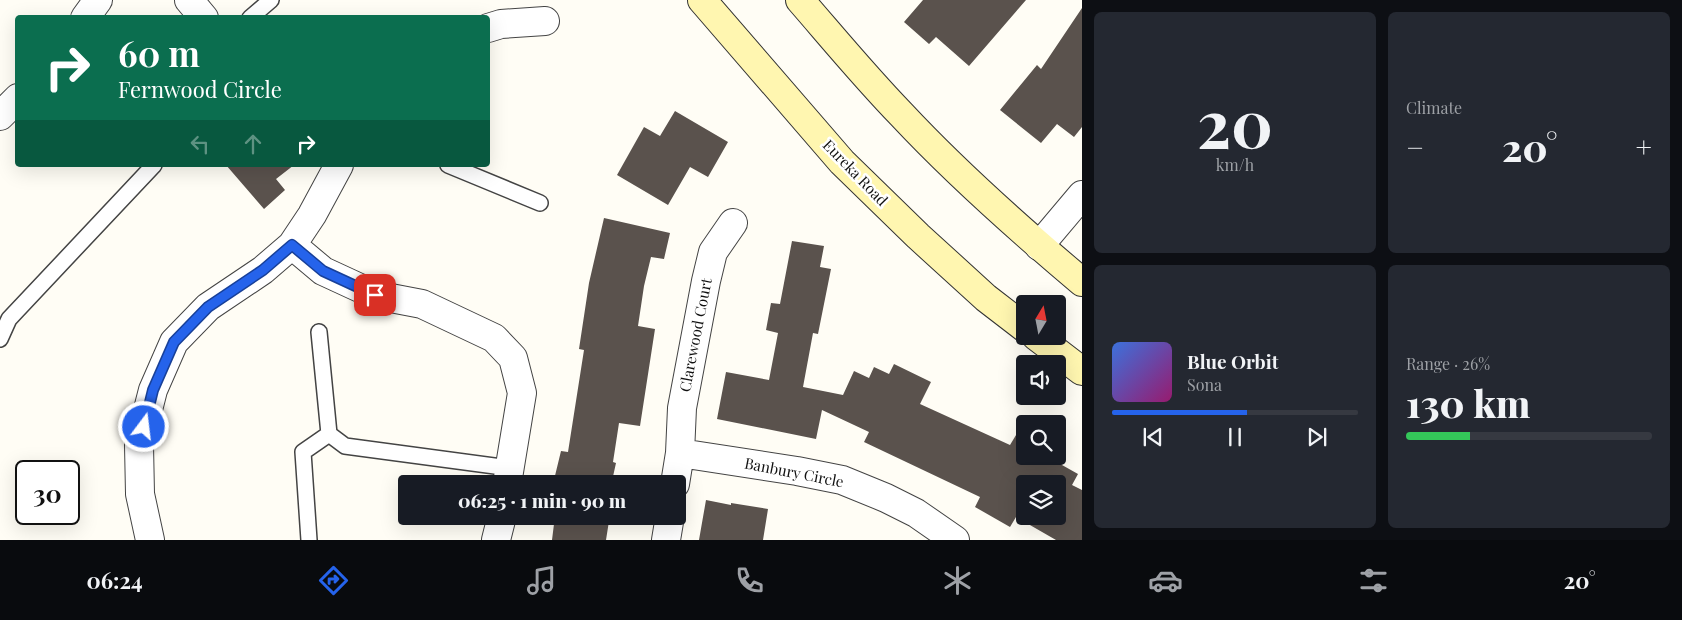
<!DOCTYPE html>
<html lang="en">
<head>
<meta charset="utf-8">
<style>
	:root { --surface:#171b24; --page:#242831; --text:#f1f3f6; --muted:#9ea1a6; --line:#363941; --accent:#2563eb }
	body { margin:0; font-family:"Playfair Display",serif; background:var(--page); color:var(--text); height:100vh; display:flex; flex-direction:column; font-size:19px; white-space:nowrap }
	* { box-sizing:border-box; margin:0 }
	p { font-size:16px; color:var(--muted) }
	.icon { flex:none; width:28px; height:28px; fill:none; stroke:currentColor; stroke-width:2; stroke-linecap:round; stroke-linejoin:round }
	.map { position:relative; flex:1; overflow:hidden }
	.sheet { display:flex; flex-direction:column; gap:12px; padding:12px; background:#0d0f14; width:600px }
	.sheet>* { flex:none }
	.hud { position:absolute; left:15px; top:15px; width:475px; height:152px; border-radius:5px; box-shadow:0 5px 20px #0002; background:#0b6e4f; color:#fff; overflow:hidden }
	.needle { width:32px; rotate:10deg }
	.buttons { position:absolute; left:1016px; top:295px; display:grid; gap:10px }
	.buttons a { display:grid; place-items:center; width:50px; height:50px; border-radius:5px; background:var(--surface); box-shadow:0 5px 20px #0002; font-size:25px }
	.speed { position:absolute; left:15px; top:460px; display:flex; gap:10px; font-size:25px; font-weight:700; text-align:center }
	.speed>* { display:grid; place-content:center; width:65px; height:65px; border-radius:50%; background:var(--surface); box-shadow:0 5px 20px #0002; line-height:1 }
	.speed .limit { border:2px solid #111; border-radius:8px; background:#fff; color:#111 }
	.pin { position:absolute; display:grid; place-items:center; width:42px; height:42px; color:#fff; margin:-21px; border-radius:10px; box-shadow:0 2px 8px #0006 }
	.me { position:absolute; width:55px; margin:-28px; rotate:15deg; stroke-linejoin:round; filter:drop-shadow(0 0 4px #0008) }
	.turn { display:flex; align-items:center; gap:18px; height:105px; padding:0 20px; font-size:22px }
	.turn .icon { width:65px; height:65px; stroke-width:2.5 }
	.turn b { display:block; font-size:35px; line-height:42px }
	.lanes { display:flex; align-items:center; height:48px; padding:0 20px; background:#0003; justify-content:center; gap:25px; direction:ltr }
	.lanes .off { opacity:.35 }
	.big { font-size:38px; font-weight:800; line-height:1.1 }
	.sheet .tile { flex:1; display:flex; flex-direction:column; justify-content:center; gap:8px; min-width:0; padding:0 18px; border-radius:8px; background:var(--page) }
	.sheet .dial { align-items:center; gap:0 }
	.dial b { font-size:65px; line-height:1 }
	.song { display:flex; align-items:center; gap:15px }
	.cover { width:60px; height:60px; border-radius:8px; background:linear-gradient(135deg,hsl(220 70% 55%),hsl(320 70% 35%)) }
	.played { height:5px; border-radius:2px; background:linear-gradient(90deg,var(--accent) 55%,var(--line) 55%) }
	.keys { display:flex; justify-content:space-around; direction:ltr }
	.heat { display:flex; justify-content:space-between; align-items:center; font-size:28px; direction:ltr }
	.charge { height:8px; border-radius:4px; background:linear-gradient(90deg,#34c759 26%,var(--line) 0) }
	.sheet .tiles { flex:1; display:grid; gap:12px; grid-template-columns:repeat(2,1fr) }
	.trip { position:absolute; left:398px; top:475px; width:288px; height:50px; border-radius:5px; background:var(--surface); box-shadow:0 5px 20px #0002; font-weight:800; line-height:50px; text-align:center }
	.dock { display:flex; height:80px; justify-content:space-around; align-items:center; background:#090b0e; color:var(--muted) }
	.dock .icon { width:35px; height:35px }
	.dock .active { color:var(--accent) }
	.dock b { font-size:22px; color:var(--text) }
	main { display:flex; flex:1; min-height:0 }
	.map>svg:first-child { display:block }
	.building { fill:#5a524d; fill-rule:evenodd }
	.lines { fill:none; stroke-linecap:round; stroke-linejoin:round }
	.service-casing { stroke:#444; stroke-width:18 }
	.minor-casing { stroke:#444; stroke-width:30 }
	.secondary-casing { stroke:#333; stroke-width:30 }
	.service { stroke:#fff; stroke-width:15 }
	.minor { stroke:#fff; stroke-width:28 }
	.secondary { stroke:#fff6b0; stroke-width:28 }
	.route-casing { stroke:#184099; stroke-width:12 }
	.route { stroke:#2563eb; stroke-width:9 }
	.labels { text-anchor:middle; stroke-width:5; stroke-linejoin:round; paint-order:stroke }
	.street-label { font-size:15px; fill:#111; stroke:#fff }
</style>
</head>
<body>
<main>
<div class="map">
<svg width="1082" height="540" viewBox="0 0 1082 540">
	<rect width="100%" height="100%" fill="#fffdf5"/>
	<path class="building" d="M 923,0 L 1026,0 L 969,66 L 936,37 L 929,44 L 904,22 Z
		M 1082,8 L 1082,127 L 1074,137 L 1057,124 L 1041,143 L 1000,110 L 1037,65 L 1041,69 Z
		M 675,111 L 728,142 L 708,177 L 690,167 L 668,205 L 617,175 L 644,127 L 660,136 Z
		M 226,165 L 294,165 L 276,179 L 285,190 L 264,209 Z
		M 604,218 L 670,233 L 664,259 L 651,257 L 644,286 L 638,326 L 655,329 L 640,426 L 619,423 L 613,462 L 616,463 L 612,481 L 624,484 L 553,484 L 561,451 L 568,452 L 584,350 L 579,349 L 589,283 Z
		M 792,241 L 824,246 L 820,267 L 831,269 L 818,334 L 813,333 L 803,387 L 843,395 L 854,371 L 869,378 L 874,367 L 889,374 L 894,364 L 931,382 L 920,404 L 1010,445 L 1025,420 L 1025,456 L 1046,456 L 1078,474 L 1072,485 L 1082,490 L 1082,540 L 1056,540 L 1016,517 L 1010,527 L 975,507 L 980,497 L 864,442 L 869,432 L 822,410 L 816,439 L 717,419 L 726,372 L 769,380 L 778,333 L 766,330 L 771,303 L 780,304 ZM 1025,484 L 1058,484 L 1058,516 L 1025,516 Z
		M 706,500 L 731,505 L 731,503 L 768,509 L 763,540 L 699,540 Z
		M 555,516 L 625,516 L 624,524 L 609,521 L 606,540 L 552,540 Z"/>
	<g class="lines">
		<defs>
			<path id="service" d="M 250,18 L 271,0
				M 448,165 L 540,203
				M 319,332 L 329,434 L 345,446 L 510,468
				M 0,339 L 9,319 L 154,165
				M 309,540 L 303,452 L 329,434"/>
			<path id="minor" d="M 189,0 L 204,18
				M 85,18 L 98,0
				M 488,28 L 501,24 L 545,21
				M 0,116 L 18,98
				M 292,245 L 323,271 L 375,295 L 422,304 L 494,338 L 513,358 L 522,393 L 507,484
				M 1039,246 L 1082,195
				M 680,453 L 797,471 L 842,480 L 886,498 L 916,513 L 955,540
				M 675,484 L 680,453 L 682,408 L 706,281 L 713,252 L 733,223
				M 150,540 L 140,494 L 139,445 L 153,390 L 174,342 L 208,307 L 263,270 L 292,245 L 312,215 L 339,165
				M 496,540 L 502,516
				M 666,540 L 670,516"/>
			<path id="secondary" d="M 702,0 L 842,162 L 918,236 L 986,298 L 1025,328
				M 800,0 C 833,38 866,78 901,114 C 957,174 1019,229 1082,282
				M 1036,336 L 1082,371"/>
		</defs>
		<use href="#service" class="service-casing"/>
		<use href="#minor" class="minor-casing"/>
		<use href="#secondary" class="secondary-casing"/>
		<use href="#service" class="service"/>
		<use href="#minor" class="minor"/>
		<use href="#secondary" class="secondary"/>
	</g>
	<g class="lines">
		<defs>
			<path id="route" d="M 144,427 L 153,390 L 174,342 L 208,307 L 263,270 L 292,245 L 323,271 L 375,295"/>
		</defs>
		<use href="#route" class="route-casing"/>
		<use href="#route" class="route"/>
	</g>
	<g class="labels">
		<g class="street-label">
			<text transform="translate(855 173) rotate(46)" y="5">Eureka Road</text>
			<text transform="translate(696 335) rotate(-79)" y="5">Clarewood Court</text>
			<text transform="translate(794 473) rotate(11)" y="5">Banbury Circle</text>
		</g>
	</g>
</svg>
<div class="buttons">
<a><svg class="needle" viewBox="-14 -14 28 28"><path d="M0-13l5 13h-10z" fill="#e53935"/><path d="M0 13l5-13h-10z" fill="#9ea1a6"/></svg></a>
<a><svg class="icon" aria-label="sound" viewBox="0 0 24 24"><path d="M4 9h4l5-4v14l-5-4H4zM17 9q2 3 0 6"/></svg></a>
<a><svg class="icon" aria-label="search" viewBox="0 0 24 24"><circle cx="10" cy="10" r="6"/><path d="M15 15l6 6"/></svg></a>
<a><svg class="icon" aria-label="layers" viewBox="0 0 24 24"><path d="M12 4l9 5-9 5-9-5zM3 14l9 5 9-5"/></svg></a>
</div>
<div class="speed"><div class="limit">30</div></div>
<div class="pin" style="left:375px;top:295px;background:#d93025"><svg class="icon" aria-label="arrive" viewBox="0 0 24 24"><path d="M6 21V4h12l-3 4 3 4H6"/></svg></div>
<svg class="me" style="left:144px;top:427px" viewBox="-20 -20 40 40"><circle r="17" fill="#2563eb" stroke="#fff" stroke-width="3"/><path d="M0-11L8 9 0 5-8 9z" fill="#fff"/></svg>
<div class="trip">06:25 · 1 min · 90 m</div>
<div class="hud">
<div class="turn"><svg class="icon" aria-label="right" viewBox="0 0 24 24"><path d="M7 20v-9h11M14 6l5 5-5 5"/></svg><div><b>60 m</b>Fernwood Circle</div></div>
<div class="lanes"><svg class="icon off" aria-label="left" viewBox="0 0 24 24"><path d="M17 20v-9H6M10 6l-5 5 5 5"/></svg><svg class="icon off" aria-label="ahead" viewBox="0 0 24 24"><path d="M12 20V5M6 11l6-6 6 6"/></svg><svg class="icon" aria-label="right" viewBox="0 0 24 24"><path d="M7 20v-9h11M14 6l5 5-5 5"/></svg></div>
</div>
</div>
<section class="sheet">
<div class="tiles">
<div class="tile dial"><b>20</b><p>km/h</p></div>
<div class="tile"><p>Climate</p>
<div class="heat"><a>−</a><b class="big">20°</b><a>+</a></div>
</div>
<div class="tile">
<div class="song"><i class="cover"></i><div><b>Blue Orbit</b><p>Sona</p></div></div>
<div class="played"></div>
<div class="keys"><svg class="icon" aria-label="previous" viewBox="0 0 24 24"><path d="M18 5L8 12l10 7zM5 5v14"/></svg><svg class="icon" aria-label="pause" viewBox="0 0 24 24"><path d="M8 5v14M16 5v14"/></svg><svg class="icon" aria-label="next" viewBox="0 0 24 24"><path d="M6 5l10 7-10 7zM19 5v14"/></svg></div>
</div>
<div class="tile"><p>Range · 26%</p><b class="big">130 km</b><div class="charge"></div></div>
</div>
</section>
</main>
<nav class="dock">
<b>06:24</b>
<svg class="icon active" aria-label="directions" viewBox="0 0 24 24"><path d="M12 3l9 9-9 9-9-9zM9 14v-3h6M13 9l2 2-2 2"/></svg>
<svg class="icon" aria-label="music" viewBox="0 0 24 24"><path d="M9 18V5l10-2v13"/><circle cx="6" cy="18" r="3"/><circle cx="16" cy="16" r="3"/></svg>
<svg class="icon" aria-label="phone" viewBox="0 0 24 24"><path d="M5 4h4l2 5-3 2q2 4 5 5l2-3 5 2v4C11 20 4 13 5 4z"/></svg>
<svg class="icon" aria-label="climate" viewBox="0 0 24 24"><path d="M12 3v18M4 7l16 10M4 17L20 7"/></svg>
<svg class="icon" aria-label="car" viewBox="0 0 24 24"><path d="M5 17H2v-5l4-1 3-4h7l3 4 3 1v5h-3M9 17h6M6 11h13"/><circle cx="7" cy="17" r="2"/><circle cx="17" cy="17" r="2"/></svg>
<svg class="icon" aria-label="filters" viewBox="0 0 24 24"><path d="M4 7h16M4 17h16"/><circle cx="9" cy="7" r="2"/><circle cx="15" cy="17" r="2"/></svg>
<b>20°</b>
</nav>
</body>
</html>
